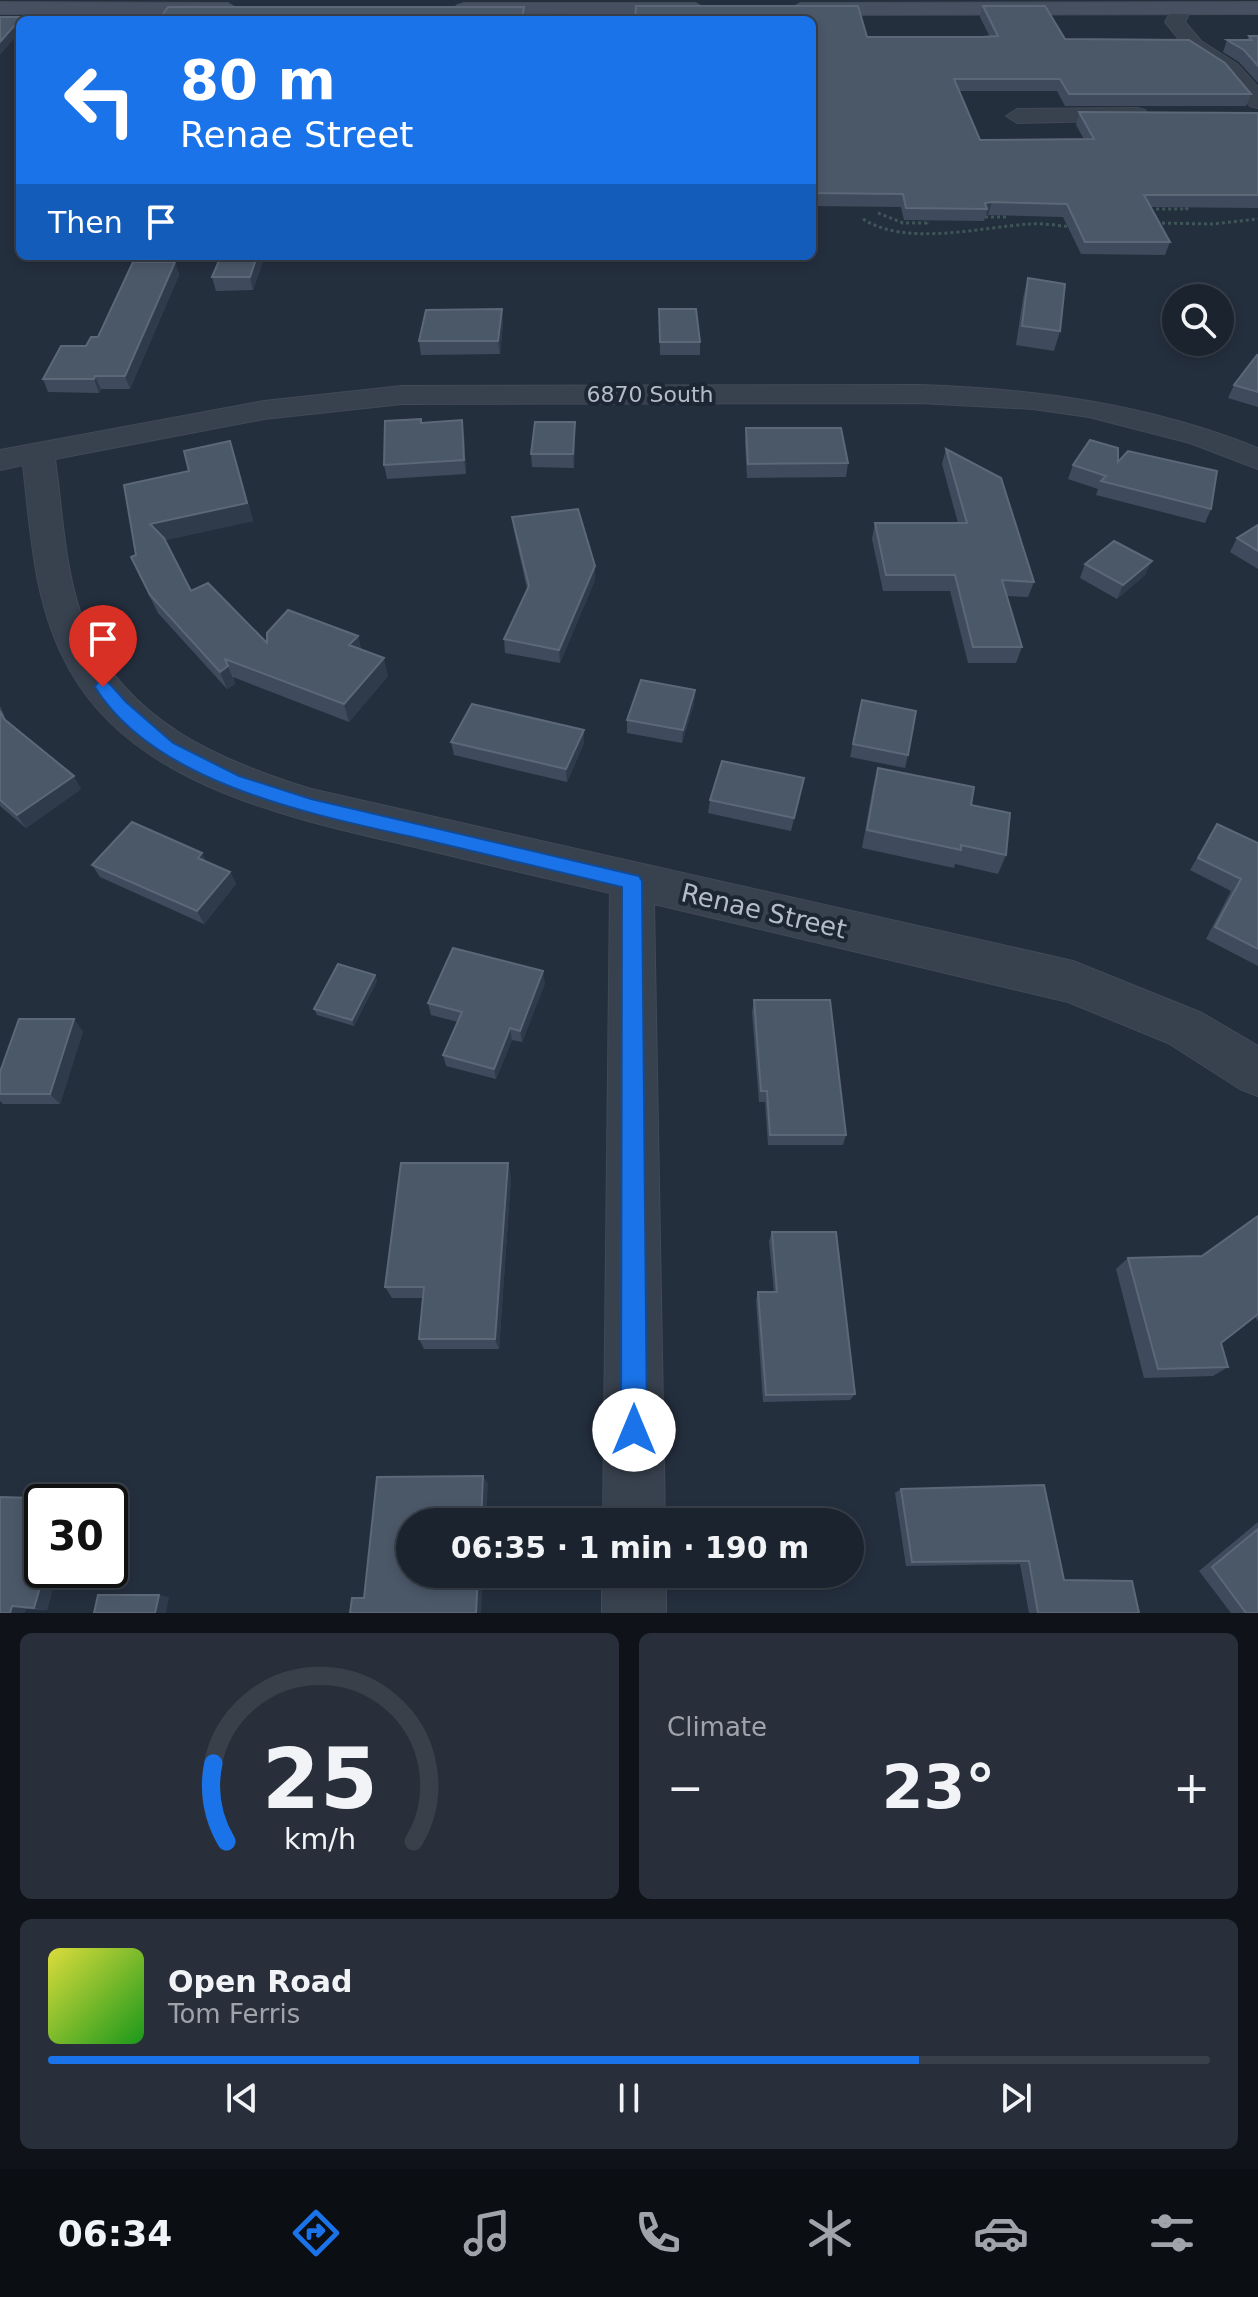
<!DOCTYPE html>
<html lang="en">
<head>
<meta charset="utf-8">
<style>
	:root { --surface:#1b232e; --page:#282f3a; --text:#f1f3f6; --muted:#a0a4aa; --line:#39404a; --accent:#1a73e8 }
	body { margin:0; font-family:"DejaVu Sans",sans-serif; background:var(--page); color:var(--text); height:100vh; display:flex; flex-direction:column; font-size:30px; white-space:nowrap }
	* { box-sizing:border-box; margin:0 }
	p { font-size:26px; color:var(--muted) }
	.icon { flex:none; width:44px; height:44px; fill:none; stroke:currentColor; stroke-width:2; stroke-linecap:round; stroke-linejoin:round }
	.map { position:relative; height:1613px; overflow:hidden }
	.sheet { display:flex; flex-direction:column; gap:20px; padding:20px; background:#0f1319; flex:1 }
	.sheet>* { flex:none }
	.banner { position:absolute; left:16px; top:16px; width:800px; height:244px; border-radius:12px; box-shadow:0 4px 12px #0003,0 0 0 2px var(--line); background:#1a73e8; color:#fff; overflow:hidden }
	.fabs { position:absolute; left:1162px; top:284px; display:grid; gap:16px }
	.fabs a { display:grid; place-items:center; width:72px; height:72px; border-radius:50%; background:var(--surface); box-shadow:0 4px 12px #0003,0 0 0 2px var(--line); font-size:40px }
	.speed { position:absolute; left:24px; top:1484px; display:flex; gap:16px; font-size:40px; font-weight:700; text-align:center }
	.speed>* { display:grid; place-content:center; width:104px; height:104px; border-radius:50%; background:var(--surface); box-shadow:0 4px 12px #0003,0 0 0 2px var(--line); line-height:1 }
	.speed .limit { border:4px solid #111; border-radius:12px; background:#fff; color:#111 }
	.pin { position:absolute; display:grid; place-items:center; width:68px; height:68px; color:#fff; margin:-82px -34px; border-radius:50% 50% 50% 0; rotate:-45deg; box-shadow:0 0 8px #0007 }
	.pin .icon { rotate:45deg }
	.me { position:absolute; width:88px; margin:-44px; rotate:0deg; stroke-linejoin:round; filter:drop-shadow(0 0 6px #0008) }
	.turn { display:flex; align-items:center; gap:28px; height:168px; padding:0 32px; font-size:36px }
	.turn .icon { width:104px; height:104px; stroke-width:2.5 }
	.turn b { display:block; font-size:56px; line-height:68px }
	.then { display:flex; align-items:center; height:76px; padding:0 32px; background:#0003; gap:16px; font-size:30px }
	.big { font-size:60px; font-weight:700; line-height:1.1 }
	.sheet .tile { flex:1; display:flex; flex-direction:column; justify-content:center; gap:12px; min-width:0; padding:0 28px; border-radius:12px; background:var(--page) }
	.sheet .dial { align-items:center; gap:0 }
	.dial svg { height:208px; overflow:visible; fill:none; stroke:var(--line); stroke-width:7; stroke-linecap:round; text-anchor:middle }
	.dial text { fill:var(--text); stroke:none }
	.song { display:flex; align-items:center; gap:24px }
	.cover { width:96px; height:96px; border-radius:12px; background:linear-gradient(135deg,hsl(60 70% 55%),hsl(120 70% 35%)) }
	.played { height:8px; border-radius:4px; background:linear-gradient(90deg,var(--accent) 75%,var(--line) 75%) }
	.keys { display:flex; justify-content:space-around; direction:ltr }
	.heat { display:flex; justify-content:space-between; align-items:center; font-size:44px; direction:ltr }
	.sheet .tiles { flex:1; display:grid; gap:20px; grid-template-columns:1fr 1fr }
	.tile:last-child { grid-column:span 2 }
	.trip { position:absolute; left:396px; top:1508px; width:468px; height:80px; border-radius:40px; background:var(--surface); box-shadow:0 4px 12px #0003,0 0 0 2px var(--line); font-weight:700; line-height:80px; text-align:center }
	.dock { display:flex; height:128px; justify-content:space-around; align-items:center; background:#0b0e12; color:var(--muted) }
	.dock .icon { width:56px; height:56px }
	.dock .selected { color:var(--accent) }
	.dock b { font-size:36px; color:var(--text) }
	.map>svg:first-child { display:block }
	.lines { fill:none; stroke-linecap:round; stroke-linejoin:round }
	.street-casing { stroke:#414a57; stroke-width:2 }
	.secondary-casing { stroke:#414a57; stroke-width:2 }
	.path { stroke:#3f5557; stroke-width:3; stroke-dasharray:3 3; stroke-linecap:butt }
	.street { fill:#38414e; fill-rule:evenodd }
	.secondary { fill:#465061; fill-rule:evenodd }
	.wall { fill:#3f4b5c }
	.shaded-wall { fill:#2f3b4b }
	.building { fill:#4b5868; stroke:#5c6777; stroke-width:2 }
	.route { fill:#1a73e8; stroke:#114b97; stroke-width:2 }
	.labels { text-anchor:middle; stroke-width:8; stroke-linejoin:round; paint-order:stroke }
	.far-street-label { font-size:22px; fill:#b4bcc9; stroke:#1d2633 }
	.street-label { font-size:26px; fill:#b4bcc9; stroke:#1d2633 }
</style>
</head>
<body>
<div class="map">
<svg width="1258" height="1613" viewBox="0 0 1258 1613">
	<rect width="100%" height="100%" fill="#242f3e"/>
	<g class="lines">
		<defs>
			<path id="street" d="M 1182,2 L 1192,8 L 1185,22 L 1201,41 L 1237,64 L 1258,87 L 1258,108 L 1250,106 L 1223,72 L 1187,49 L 1165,22 L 1175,4 Z
				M 1137,108 L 1145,110 L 1148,115 L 1145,120 L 1017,123 L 1006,116 L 1017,109 Z
				M 919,385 C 1037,389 1148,404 1258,448 L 1258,469 L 1190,443 L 1089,417 L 1033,409 L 919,403 L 402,404 L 264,419 L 55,459 C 63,514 64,575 86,627 C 126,721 220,761 311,789 L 1073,961 L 1202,1013 L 1258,1046 L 1258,1096 L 1240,1089 L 1168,1043 L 1068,1002 L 654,904 L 665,1522 L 603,1522 L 610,893 C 545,878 480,863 415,847 C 296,819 135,788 70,670 C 34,607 31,536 23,465 L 0,470 L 0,450 L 264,401 L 402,386 Z
				M 602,1574 L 666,1574 L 666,1613 L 602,1613 Z"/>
			<path id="secondary" d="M 0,2 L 228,3 L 238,9 L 228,15 L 0,14 Z
				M 1258,2 L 1258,14 L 800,15 L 790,9 L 800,3 Z
				M 464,3 L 696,3 L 706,9 L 696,15 L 457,13 L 454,9 L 457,5 Z"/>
		</defs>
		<use href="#street" class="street-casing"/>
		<use href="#secondary" class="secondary-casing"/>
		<path class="path" d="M 1153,204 L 1156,209 L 1187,209 L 1184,205
			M 878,213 L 903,223 L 927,223 L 925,217
			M 985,217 L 1006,217 L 1003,212
			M 863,219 C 905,247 983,227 1030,224 C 1044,223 1060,226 1074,227
			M 1156,223 L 1213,224 L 1258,219"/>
		<use href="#street" class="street"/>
		<use href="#secondary" class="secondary"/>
	</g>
	<path class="wall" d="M 983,6 L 1065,39 L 1251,94 L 1246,106 L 1065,106 L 1057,91 L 959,91 L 980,140 L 1084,139 L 1076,125 L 1079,112 L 1258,113 L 1258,208 L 1151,207 L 1170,242 L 1165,255 L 1081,254 L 1063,217 L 988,215 L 986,215 L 984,221 L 904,220 L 901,207 L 812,206 L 812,20 L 867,37 L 990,37 L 980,17 Z
		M 1249,36 L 1258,36 L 1258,83 L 1239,62 L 1223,52 L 1227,40 L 1247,40 Z
		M 265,256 L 253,290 L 216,291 L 212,277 Z
		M 175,262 L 179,275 L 130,389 L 101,389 L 99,393 L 48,392 L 43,379 L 98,337 Z
		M 1028,278 L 1060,331 L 1054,351 L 1016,345 L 1023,298 Z
		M 659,309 L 700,342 L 700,355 L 660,355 Z
		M 503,322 L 500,354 L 421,355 L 419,341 Z
		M 1258,356 L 1258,407 L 1228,398 L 1234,385 Z
		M 575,422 L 574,468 L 532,467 L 531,454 Z
		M 422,423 L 464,434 L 466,474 L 387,479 L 384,465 Z
		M 746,428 L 848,463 L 846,477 L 747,478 L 745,442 Z
		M 946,449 L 1034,582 L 1028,597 L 1007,596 L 1022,647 L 1016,663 L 968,663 L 950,591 L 883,591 L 872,539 L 875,523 L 958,523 L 942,464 Z
		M 236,459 L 253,521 L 165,540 L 191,591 L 267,643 L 358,636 L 361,650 L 388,676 L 349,722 L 233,677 L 235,684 L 227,689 L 158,613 L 139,575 L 131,557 L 136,555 L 189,471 Z
		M 1118,462 L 1211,509 L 1205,523 L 1096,495 L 1098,489 L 1068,479 L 1073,465 Z
		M 512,517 L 595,566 L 595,580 L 560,663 L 505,653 L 504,639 L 527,589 L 514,531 Z
		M 1258,525 L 1258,569 L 1230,552 L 1237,538 Z
		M 1085,564 L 1145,575 L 1117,599 L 1080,578 Z
		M 695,690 L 694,703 L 682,743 L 627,733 L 627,720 Z
		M 862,700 L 908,755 L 905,768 L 850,757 Z
		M 0,706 L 7,722 L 81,789 L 26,828 L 0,806 Z
		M 584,730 L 584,743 L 567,782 L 454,755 L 451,742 Z
		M 878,768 L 1006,855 L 998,874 L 955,864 L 954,868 L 862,848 L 873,787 Z
		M 804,778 L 791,831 L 708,813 L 710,800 Z
		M 1217,824 L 1258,843 L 1258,966 L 1206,939 L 1231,891 L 1190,870 Z
		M 207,862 L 230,872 L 236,884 L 204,924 L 100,877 L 92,865 Z
		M 375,975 L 377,981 L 354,1026 L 317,1015 L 314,1009 Z
		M 545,983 L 522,1042 L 512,1040 L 496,1079 L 446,1066 L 443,1055 L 458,1022 L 431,1015 L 428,1003 Z
		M 754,1000 L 846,1135 L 843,1145 L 768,1145 L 765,1102 L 759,1102 L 752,1012 Z
		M 83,1031 L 60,1104 L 3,1104 L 0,1101 L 0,1072 Z
		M 511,1177 L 499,1349 L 424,1349 L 419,1339 L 423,1298 L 392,1298 L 385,1287 Z
		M 1258,1216 L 1258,1321 L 1255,1317 L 1221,1343 L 1228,1367 L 1213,1376 L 1144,1378 L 1116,1269 L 1128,1258 L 1202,1256 Z
		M 772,1232 L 855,1394 L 850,1400 L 763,1402 L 756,1300 L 758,1292 L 774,1292 L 769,1241 Z
		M 901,1489 L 1064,1580 L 1139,1613 L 1029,1613 L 1020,1564 L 906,1566 L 895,1493 Z
		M 0,1497 L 65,1499 L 72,1502 L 42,1502 L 42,1570 L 58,1570 L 47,1610 L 26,1609 L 24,1613 L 0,1613 Z
		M 1258,1522 L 1258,1613 L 1231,1613 L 1199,1571 Z"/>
	<path class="shaded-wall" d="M 22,17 L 23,20 L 20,20 L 20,32 L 0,55 L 0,42 Z
		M 992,202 L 988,215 L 986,215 L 987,209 L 985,203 Z
		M 257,256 L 265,256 L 253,290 L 250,277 Z
		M 175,262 L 179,275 L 130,389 L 125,376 Z
		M 502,309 L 503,322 L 500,354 L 498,341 Z
		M 95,376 L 101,389 L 99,393 L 94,379 Z
		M 462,420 L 464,434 L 466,474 L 464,460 Z
		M 575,422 L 575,436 L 574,468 L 573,454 Z
		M 230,441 L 253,521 L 157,542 L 150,524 Z
		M 1152,561 L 1145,575 L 1117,599 L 1123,585 Z
		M 595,566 L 595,580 L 560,663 L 559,650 Z
		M 358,636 L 362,654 L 349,645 Z
		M 384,658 L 388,676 L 349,722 L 344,704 Z
		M 228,666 L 235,684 L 227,689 L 220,672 Z
		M 695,690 L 694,703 L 682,743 L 683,730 Z
		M 584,730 L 584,743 L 567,782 L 566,769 Z
		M 74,776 L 81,789 L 26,828 L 17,815 Z
		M 202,853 L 209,866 L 198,858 Z
		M 230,872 L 236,884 L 204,924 L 197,911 Z
		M 543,971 L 545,983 L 522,1042 L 520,1031 Z
		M 375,975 L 377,981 L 354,1026 L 352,1020 Z
		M 74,1019 L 83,1031 L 60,1104 L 50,1094 Z
		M 510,1028 L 512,1040 L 496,1079 L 494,1069 Z
		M 508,1163 L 511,1177 L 499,1349 L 495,1339 Z
		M 483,1476 L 488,1483 L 486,1522 L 481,1522 Z
		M 45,1570 L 58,1570 L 47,1610 L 34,1608 Z
		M 478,1574 L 483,1574 L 481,1613 L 476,1613 Z
		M 159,1595 L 169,1597 L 166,1613 L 155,1613 Z
		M 12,1606 L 26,1609 L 24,1613 L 10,1613 Z"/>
	<path class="building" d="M 636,6 L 858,6 L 867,37 L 982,37 L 998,36 L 983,6 L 1045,6 L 1065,39 L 1189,40 L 1225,63 L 1251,94 L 1069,94 L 1060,79 L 954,79 L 980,140 L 1094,139 L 1079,112 L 1258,113 L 1258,195 L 1144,195 L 1170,242 L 1085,242 L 1067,204 L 992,202 L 985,203 L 987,209 L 906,208 L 903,194 L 812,193 L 812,20 L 635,20 Z
		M 168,7 L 524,7 L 522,20 L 159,20 Z
		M 0,17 L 22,17 L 0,42 Z
		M 1249,36 L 1258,36 L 1258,66 L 1244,50 L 1227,40 L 1252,40 Z
		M 221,256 L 257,256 L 250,277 L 212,277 Z
		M 133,262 L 175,262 L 125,376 L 95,376 L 94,379 L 43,379 L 61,346 L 86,346 L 91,337 L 98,337 Z
		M 1028,278 L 1065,284 L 1060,331 L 1022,326 Z
		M 502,309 L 498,341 L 419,341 L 426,310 Z
		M 659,309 L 696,309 L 700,342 L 660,342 Z
		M 1257,355 L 1258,356 L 1258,392 L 1234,385 Z
		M 421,419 L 421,423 L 462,420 L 464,460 L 384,465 L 385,421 Z
		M 535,422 L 575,422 L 573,454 L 531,454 Z
		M 746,428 L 841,428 L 848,463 L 748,464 Z
		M 1090,440 L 1118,448 L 1118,462 L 1128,451 L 1217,471 L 1211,509 L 1101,481 L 1106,476 L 1073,465 Z
		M 230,441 L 247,503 L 150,524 L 164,538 L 191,591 L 208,583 L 267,643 L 267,633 L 288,610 L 358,636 L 349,645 L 384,658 L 344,704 L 225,659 L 228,666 L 220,672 L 150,595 L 131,557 L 136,555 L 124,485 L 189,471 L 184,451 Z
		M 946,449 L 1001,478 L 1034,582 L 1002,580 L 1022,647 L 973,647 L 955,575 L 886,575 L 875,523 L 967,523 Z
		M 578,509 L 595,566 L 559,650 L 504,639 L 529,586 L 512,517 Z
		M 1258,525 L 1258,551 L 1237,538 Z
		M 1114,541 L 1152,561 L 1123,585 L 1085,564 Z
		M 641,680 L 695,690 L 683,730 L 627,720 Z
		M 862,700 L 916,711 L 908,755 L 853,744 Z
		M 472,704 L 584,730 L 566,769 L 451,742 Z
		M 0,711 L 4,719 L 74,776 L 17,815 L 0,800 Z
		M 722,761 L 804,778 L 794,818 L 710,800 Z
		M 878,768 L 974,787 L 971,805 L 1010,813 L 1006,855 L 961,845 L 961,850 L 867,830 Z
		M 132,822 L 202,853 L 198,858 L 230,872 L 197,911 L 92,865 Z
		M 1217,824 L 1258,843 L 1258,949 L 1215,927 L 1241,879 L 1198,858 Z
		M 453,948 L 543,971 L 520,1031 L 510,1028 L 494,1069 L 443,1055 L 462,1012 L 428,1003 Z
		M 338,964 L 375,975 L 352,1020 L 314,1009 Z
		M 754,1000 L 830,1000 L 846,1135 L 770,1135 L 767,1091 L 761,1091 Z
		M 19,1019 L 74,1019 L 50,1094 L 0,1094 L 0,1072 Z
		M 401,1163 L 508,1163 L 495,1339 L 419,1339 L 424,1287 L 385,1287 Z
		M 1258,1216 L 1258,1314 L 1221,1343 L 1228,1367 L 1158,1369 L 1128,1258 L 1202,1256 Z
		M 772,1232 L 836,1232 L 855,1394 L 766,1395 L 758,1292 L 777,1292 Z
		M 483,1476 L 481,1522 L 410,1522 L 410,1574 L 478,1574 L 476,1613 L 350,1613 L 352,1598 L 364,1598 L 377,1477 Z
		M 1044,1485 L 1064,1580 L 1132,1581 L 1139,1613 L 1038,1613 L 1029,1561 L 912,1562 L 901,1489 Z
		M 0,1497 L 65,1499 L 64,1502 L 42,1502 L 42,1570 L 45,1570 L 34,1608 L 12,1606 L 10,1613 L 0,1613 Z
		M 1258,1529 L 1258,1613 L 1246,1613 L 1212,1567 Z
		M 98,1595 L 159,1595 L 155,1613 L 94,1613 Z"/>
	<path class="route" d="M 103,681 L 109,683 L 126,702 L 173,743 L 239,776 L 311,799 L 639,876 L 642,881 L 647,1430 L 643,1440 L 634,1443 L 624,1440 L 621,1430 L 622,887 C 557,871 491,856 426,840 C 320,816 156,786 95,687 L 97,683 Z"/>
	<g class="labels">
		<g class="far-street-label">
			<text x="650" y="402">6870 South</text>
		</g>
		<g class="street-label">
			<text transform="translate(764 911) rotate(13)" y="9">Renae Street</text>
		</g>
	</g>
</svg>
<div class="fabs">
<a><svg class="icon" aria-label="search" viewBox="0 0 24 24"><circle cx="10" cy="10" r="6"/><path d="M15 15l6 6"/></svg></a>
</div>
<div class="speed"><div class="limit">30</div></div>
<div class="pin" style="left:103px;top:687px;background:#d93025"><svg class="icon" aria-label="arrive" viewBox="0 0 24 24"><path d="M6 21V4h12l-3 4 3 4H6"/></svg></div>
<svg class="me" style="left:634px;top:1430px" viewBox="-20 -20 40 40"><circle r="19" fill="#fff"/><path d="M0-13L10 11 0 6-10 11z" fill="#1a73e8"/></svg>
<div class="trip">06:35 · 1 min · 190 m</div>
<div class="banner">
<div class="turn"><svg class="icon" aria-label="left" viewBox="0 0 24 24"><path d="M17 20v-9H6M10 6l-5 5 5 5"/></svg><div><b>80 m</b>Renae Street</div></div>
<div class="then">Then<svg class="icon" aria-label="arrive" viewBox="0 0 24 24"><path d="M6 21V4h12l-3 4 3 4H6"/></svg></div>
</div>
</div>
<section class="sheet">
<div class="tiles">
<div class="tile dial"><svg viewBox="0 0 100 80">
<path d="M14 69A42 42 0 1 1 86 69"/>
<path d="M14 69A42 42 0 0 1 9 39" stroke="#1a73e8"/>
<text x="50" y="56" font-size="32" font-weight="700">25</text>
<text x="50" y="72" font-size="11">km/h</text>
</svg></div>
<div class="tile"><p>Climate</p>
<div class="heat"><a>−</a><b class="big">23°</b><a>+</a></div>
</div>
<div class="tile">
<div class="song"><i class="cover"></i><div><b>Open Road</b><p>Tom Ferris</p></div></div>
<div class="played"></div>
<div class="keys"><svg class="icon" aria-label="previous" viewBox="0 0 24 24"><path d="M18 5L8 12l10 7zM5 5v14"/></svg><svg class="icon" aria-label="pause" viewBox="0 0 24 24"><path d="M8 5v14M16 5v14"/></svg><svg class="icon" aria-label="next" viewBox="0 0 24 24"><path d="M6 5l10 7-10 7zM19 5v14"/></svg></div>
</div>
</div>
</section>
<nav class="dock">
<b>06:34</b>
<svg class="icon selected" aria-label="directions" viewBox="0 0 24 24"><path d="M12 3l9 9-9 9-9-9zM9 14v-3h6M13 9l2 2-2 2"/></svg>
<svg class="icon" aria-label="music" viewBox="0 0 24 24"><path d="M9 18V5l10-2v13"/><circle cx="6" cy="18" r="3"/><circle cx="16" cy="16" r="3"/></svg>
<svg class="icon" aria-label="phone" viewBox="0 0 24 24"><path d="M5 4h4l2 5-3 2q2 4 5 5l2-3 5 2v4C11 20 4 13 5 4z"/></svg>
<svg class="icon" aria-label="climate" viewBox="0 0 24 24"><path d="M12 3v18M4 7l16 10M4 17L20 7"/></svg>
<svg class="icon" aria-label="car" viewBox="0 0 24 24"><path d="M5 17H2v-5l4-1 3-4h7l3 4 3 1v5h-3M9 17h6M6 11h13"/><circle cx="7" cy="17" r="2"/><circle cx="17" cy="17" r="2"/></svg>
<svg class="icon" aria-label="filters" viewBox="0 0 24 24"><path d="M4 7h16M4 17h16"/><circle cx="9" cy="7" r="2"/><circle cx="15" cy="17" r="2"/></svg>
</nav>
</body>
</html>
